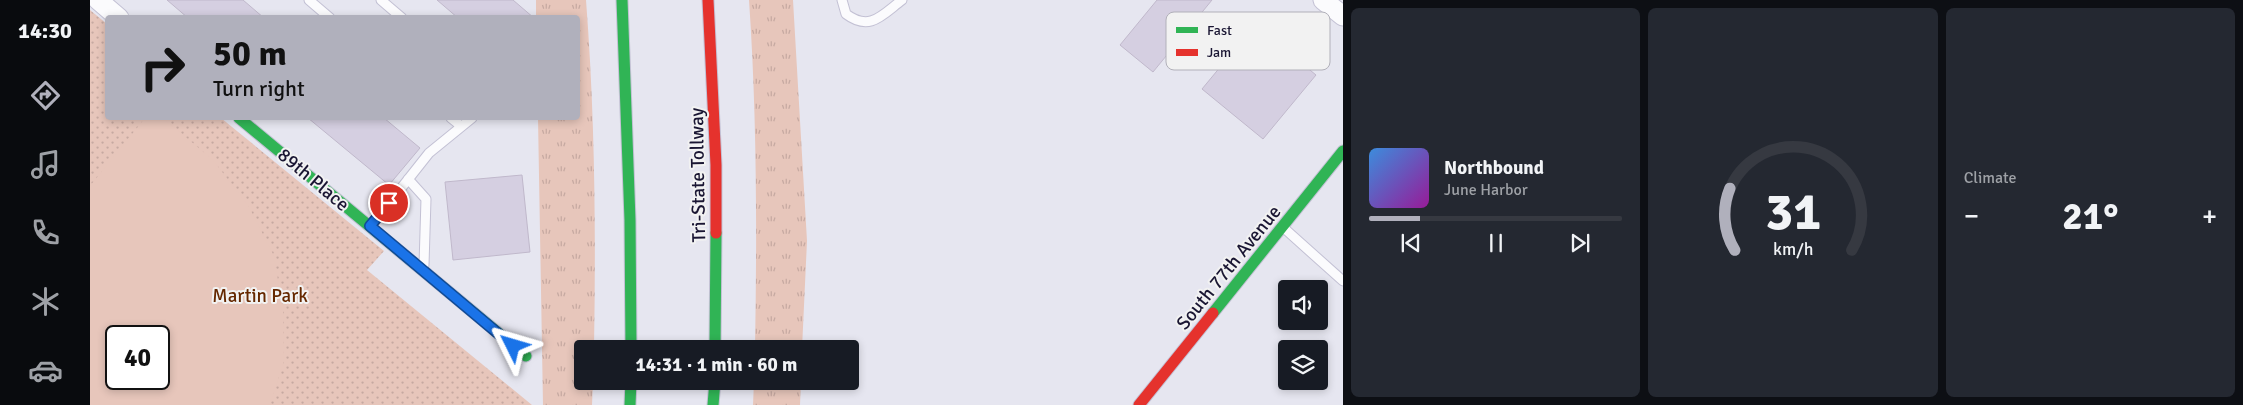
<!DOCTYPE html>
<html lang="en">
<head>
<meta charset="utf-8">
<style>
	:root { --surface:#171b24; --page:#242831; --text:#f1f3f6; --muted:#9ea1a6; --line:#363941; --accent:#b0b0bc }
	body { margin:0; font-family:Signika,sans-serif; background:var(--page); color:var(--text); height:100vh; display:flex; flex-direction:column; font-size:19px; white-space:nowrap }
	* { box-sizing:border-box; margin:0 }
	p { font-size:16px; color:var(--muted) }
	.icon { flex:none; width:28px; height:28px; fill:none; stroke:currentColor; stroke-width:2; stroke-linecap:round; stroke-linejoin:round }
	.map { position:relative; flex:1; overflow:hidden }
	.details { display:flex; flex-direction:column; gap:8px; padding:8px; background:#0d0f14; width:900px }
	.details>* { flex:none }
	.hud { position:absolute; left:15px; top:15px; width:475px; height:105px; border-radius:5px; box-shadow:0 2px 8px #0003; background:#b0b0bc; color:#111; overflow:hidden }
	.fabs { position:absolute; left:1188px; top:280px; display:grid; gap:10px }
	.fabs a { display:grid; place-items:center; width:50px; height:50px; border-radius:5px; background:var(--surface); box-shadow:0 2px 8px #0003; font-size:25px }
	.speed { position:absolute; left:15px; top:325px; display:flex; gap:10px; font-size:25px; font-weight:700; text-align:center }
	.speed>* { display:grid; place-content:center; width:65px; height:65px; border-radius:50%; background:var(--surface); box-shadow:0 2px 8px #0003; line-height:1 }
	.speed .limit { border:2px solid #111; border-radius:8px; background:#fff; color:#111 }
	.pin { position:absolute; display:grid; place-items:center; width:42px; height:42px; color:#fff; margin:-21px; border:2px solid #fff; border-radius:50%; box-shadow:0 1px 5px #0007 }
	.me { position:absolute; width:55px; margin:-28px; rotate:310deg; stroke-linejoin:round; filter:drop-shadow(0 0 4px #0008) }
	.turn { display:flex; align-items:center; gap:18px; height:105px; padding:0 25px; font-size:22px }
	.turn .icon { width:65px; height:65px; stroke-width:2.5 }
	.turn b { display:block; font-size:35px; line-height:42px }
	.big { font-size:38px; font-weight:800; line-height:1.1 }
	.details .tile { flex:1; display:flex; flex-direction:column; justify-content:center; gap:8px; min-width:0; padding:0 18px; border-radius:8px; background:var(--page) }
	.details .dial { align-items:center; gap:0 }
	.dial svg { height:130px; overflow:visible; fill:none; stroke:var(--line); stroke-width:7; stroke-linecap:round; text-anchor:middle }
	.dial text { fill:var(--text); stroke:none }
	.song { display:flex; align-items:center; gap:15px }
	.cover { width:60px; height:60px; border-radius:8px; background:linear-gradient(135deg,hsl(210 70% 55%),hsl(300 70% 35%)) }
	.played { height:5px; border-radius:2px; background:linear-gradient(90deg,var(--accent) 20%,var(--line) 20%) }
	.keys { display:flex; justify-content:space-around; direction:ltr }
	.heat { display:flex; justify-content:space-between; align-items:center; font-size:28px; direction:ltr }
	.details .tiles { flex:1; display:grid; gap:8px; grid-template-columns:repeat(3,1fr) }
	.trip { position:absolute; left:484px; top:340px; width:285px; height:50px; border-radius:5px; background:var(--surface); box-shadow:0 2px 8px #0003; font-weight:800; line-height:50px; text-align:center }
	main { display:flex; flex:1; min-height:0 }
	.menu { display:flex; flex-direction:column; width:90px; justify-content:space-around; align-items:center; background:#090b0e; color:var(--muted) }
	.menu .icon { width:35px; height:35px }
	.menu .on { color:var(--accent) }
	.menu b { font-size:22px; color:var(--text) }
	.map>svg:first-child { display:block }
	.grass { fill:url(#grass-tufts) }
	.park { fill:url(#park-dots); fill-rule:evenodd }
	.garden { fill:#e7c6bb; fill-rule:evenodd }
	.building { fill:#d5cfe1; stroke:#c0b8cb }
	.lines { fill:none; stroke-linecap:round; stroke-linejoin:round }
	.lane-casing { stroke:#c3c1d4; stroke-width:11 }
	.street-casing { stroke:#c3c1d4; stroke-width:21 }
	.fast-casing { stroke:#c3c1d4; stroke-width:13 }
	.jam-casing { stroke:#c3c1d4; stroke-width:13 }
	.lane { stroke:#fbfbfd; stroke-width:9 }
	.street { stroke:#fbfbfd; stroke-width:19 }
	.fast { stroke:#30b455; stroke-width:11 }
	.jam { stroke:#e5322d; stroke-width:11 }
	.route-casing { stroke:#114b97; stroke-width:12 }
	.route { stroke:#1a73e8; stroke-width:9 }
	.labels { text-anchor:middle; stroke-width:4; stroke-linejoin:round; paint-order:stroke }
	.street-label { font-size:19px; fill:#1a1633; stroke:#f2f2f2 }
	.park-label { font-size:19px; fill:#652800; stroke:#f2f2f2 }
	.key { fill:#f2f2f2; stroke:#b1b0b9; stroke-width:1 }
	.key-label { font-size:14px; fill:#1a1633 }
</style>
</head>
<body>
<main>
<nav class="menu">
<b>14:30</b>
<svg class="icon on" aria-label="directions" viewBox="0 0 24 24"><path d="M12 3l9 9-9 9-9-9zM9 14v-3h6M13 9l2 2-2 2"/></svg>
<svg class="icon" aria-label="music" viewBox="0 0 24 24"><path d="M9 18V5l10-2v13"/><circle cx="6" cy="18" r="3"/><circle cx="16" cy="16" r="3"/></svg>
<svg class="icon" aria-label="phone" viewBox="0 0 24 24"><path d="M5 4h4l2 5-3 2q2 4 5 5l2-3 5 2v4C11 20 4 13 5 4z"/></svg>
<svg class="icon" aria-label="climate" viewBox="0 0 24 24"><path d="M12 3v18M4 7l16 10M4 17L20 7"/></svg>
<svg class="icon" aria-label="car" viewBox="0 0 24 24"><path d="M5 17H2v-5l4-1 3-4h7l3 4 3 1v5h-3M9 17h6M6 11h13"/><circle cx="7" cy="17" r="2"/><circle cx="17" cy="17" r="2"/></svg>
</nav>
<div class="map">
<svg width="1253" height="405" viewBox="0 0 1253 405">
	<defs>
		<pattern id="grass-tufts" width="24" height="20" patternUnits="userSpaceOnUse" patternTransform="scale(1.25)"><rect width="24" height="20" fill="#e7c6bb"/><path d="M3 7l-1-3M5 7V3M7 7l1-3M15 17l-1-3M17 17v-4M19 17l1-3" fill="none" stroke="#c6a9a1"/></pattern>
		<pattern id="park-dots" width="8" height="8" patternUnits="userSpaceOnUse" patternTransform="scale(1.25)"><rect width="8" height="8" fill="#e7c6bb"/><path d="M2 2h.1M6 6h.1" fill="none" stroke="#c6a9a1" stroke-width="1.8" stroke-linecap="round"/></pattern>
	</defs>
	<rect width="100%" height="100%" fill="#e6e6f0"/>
	<path class="grass" d="M 446,0 L 496,0 C 505,116 506,232 504,349 L 492,349 L 492,381 L 503,381 L 502,405 L 453,405 L 448,118 L 488,118 L 488,18 L 446,17 Z
		M 659,0 L 703,0 L 717,241 L 712,349 L 665,349 C 667,233 667,116 659,0 Z
		M 664,381 L 711,381 L 710,405 L 663,405 Z"/>
	<path class="park" d="M 0,10 L 17,24 L 18,118 L 131,118 L 294,251 L 277,270 L 442,405 L 0,405 ZM 26,336 L 69,336 L 69,379 L 26,379 Z"/>
	<path class="garden" d="M 55,118 L 73,118 L 123,160 L 159,207 L 184,256 L 193,311 L 194,361 L 180,405 L 0,405 L 0,186 ZM 26,336 L 69,336 L 69,379 L 26,379 Z"/>
	<path class="building" d="M 77,0 L 153,0 L 174,18 L 98,18 Z
		M 347,0 L 423,0 L 444,18 L 368,18 Z
		M 1067,0 L 1122,0 L 1063,72 L 1030,45 Z
		M 1165,25 L 1226,75 L 1173,139 L 1112,89 Z
		M 218,118 L 294,118 L 330,148 L 299,185 Z
		M 432,175 L 440,252 L 363,260 L 355,182 Z"/>
	<g class="lines">
		<defs>
			<path id="lane" d="M 219,0 L 240,18
				M 291,0 L 312,18
				M 752,0 L 756,14 C 780,32 792,15 812,0
				M 361,118 L 371,126
				M 318,179 L 336,199 L 334,265
				M 282,225 L 339,153 L 382,118
				M 1195,229 L 1253,281"/>
			<path id="street" d="M 8,0 L 29,18
				M 1233,0 L 1253,16"/>
			<path id="fast" d="M 532,0 L 540,220 L 541,349
				M 149,118 L 436,356
				M 1123,313 L 1253,151
				M 625,349 L 626,233
				M 540,405 L 541,381
				M 623,405 L 625,381"/>
			<path id="jam" d="M 618,0 L 626,165 L 626,233
				M 1049,405 L 1123,313"/>
		</defs>
		<use href="#lane" class="lane-casing"/>
		<use href="#street" class="street-casing"/>
		<use href="#fast" class="fast-casing"/>
		<use href="#jam" class="jam-casing"/>
		<use href="#lane" class="lane"/>
		<use href="#street" class="street"/>
		<use href="#fast" class="fast"/>
		<use href="#jam" class="jam"/>
	</g>
	<g class="lines">
		<defs>
			<path id="route" d="M 299,203 L 280,226 L 423,346"/>
		</defs>
		<use href="#route" class="route-casing"/>
		<use href="#route" class="route"/>
	</g>
	<g class="labels">
		<g class="street-label">
			<text transform="translate(607 175) rotate(-91)" y="7">Tri-State Tollway</text>
			<text transform="translate(224 179) rotate(40)" y="7">89th Place</text>
			<text transform="translate(1138 267) rotate(-51)" y="7">South 77th Avenue</text>
		</g>
		<g class="park-label">
			<text x="170" y="302">Martin Park</text>
		</g>
	</g>
	<rect x="1076" y="12" width="164" height="58" rx="8" class="key"/>
	<rect x="1086" y="27" width="22" height="6" fill="#30b455"/>
	<rect x="1086" y="49" width="22" height="7" fill="#e5322d"/>
	<g class="key-label">
		<text x="1117" y="35">Fast</text>
		<text x="1117" y="57">Jam</text>
	</g>
</svg>
<div class="fabs">
<a><svg class="icon" aria-label="sound" viewBox="0 0 24 24"><path d="M4 9h4l5-4v14l-5-4H4zM17 9q2 3 0 6"/></svg></a>
<a><svg class="icon" aria-label="layers" viewBox="0 0 24 24"><path d="M12 4l9 5-9 5-9-5zM3 14l9 5 9-5"/></svg></a>
</div>
<div class="speed"><div class="limit">40</div></div>
<div class="pin" style="left:299px;top:203px;background:#d93025"><svg class="icon" aria-label="arrive" viewBox="0 0 24 24"><path d="M6 21V4h12l-3 4 3 4H6"/></svg></div>
<svg class="me" style="left:423px;top:346px" viewBox="-20 -20 40 40"><path d="M0-17L14 15 0 8-14 15z" fill="#1a73e8" stroke="#fff" stroke-width="4"/></svg>
<div class="trip">14:31 · 1 min · 60 m</div>
<div class="hud">
<div class="turn"><svg class="icon" aria-label="right" viewBox="0 0 24 24"><path d="M7 20v-9h11M14 6l5 5-5 5"/></svg><div><b>50 m</b>Turn right</div></div>
</div>
</div>
<section class="details">
<div class="tiles">
<div class="tile">
<div class="song"><i class="cover"></i><div><b>Northbound</b><p>June Harbor</p></div></div>
<div class="played"></div>
<div class="keys"><svg class="icon" aria-label="previous" viewBox="0 0 24 24"><path d="M18 5L8 12l10 7zM5 5v14"/></svg><svg class="icon" aria-label="pause" viewBox="0 0 24 24"><path d="M8 5v14M16 5v14"/></svg><svg class="icon" aria-label="next" viewBox="0 0 24 24"><path d="M6 5l10 7-10 7zM19 5v14"/></svg></div>
</div>
<div class="tile dial"><svg viewBox="0 0 100 80">
<path d="M14 69A42 42 0 1 1 86 69"/>
<path d="M14 69A42 42 0 0 1 11 31" stroke="#b0b0bc"/>
<text x="50" y="56" font-size="32" font-weight="700">31</text>
<text x="50" y="72" font-size="11">km/h</text>
</svg></div>
<div class="tile"><p>Climate</p>
<div class="heat"><a>−</a><b class="big">21°</b><a>+</a></div>
</div>
</div>
</section>
</main>
</body>
</html>
